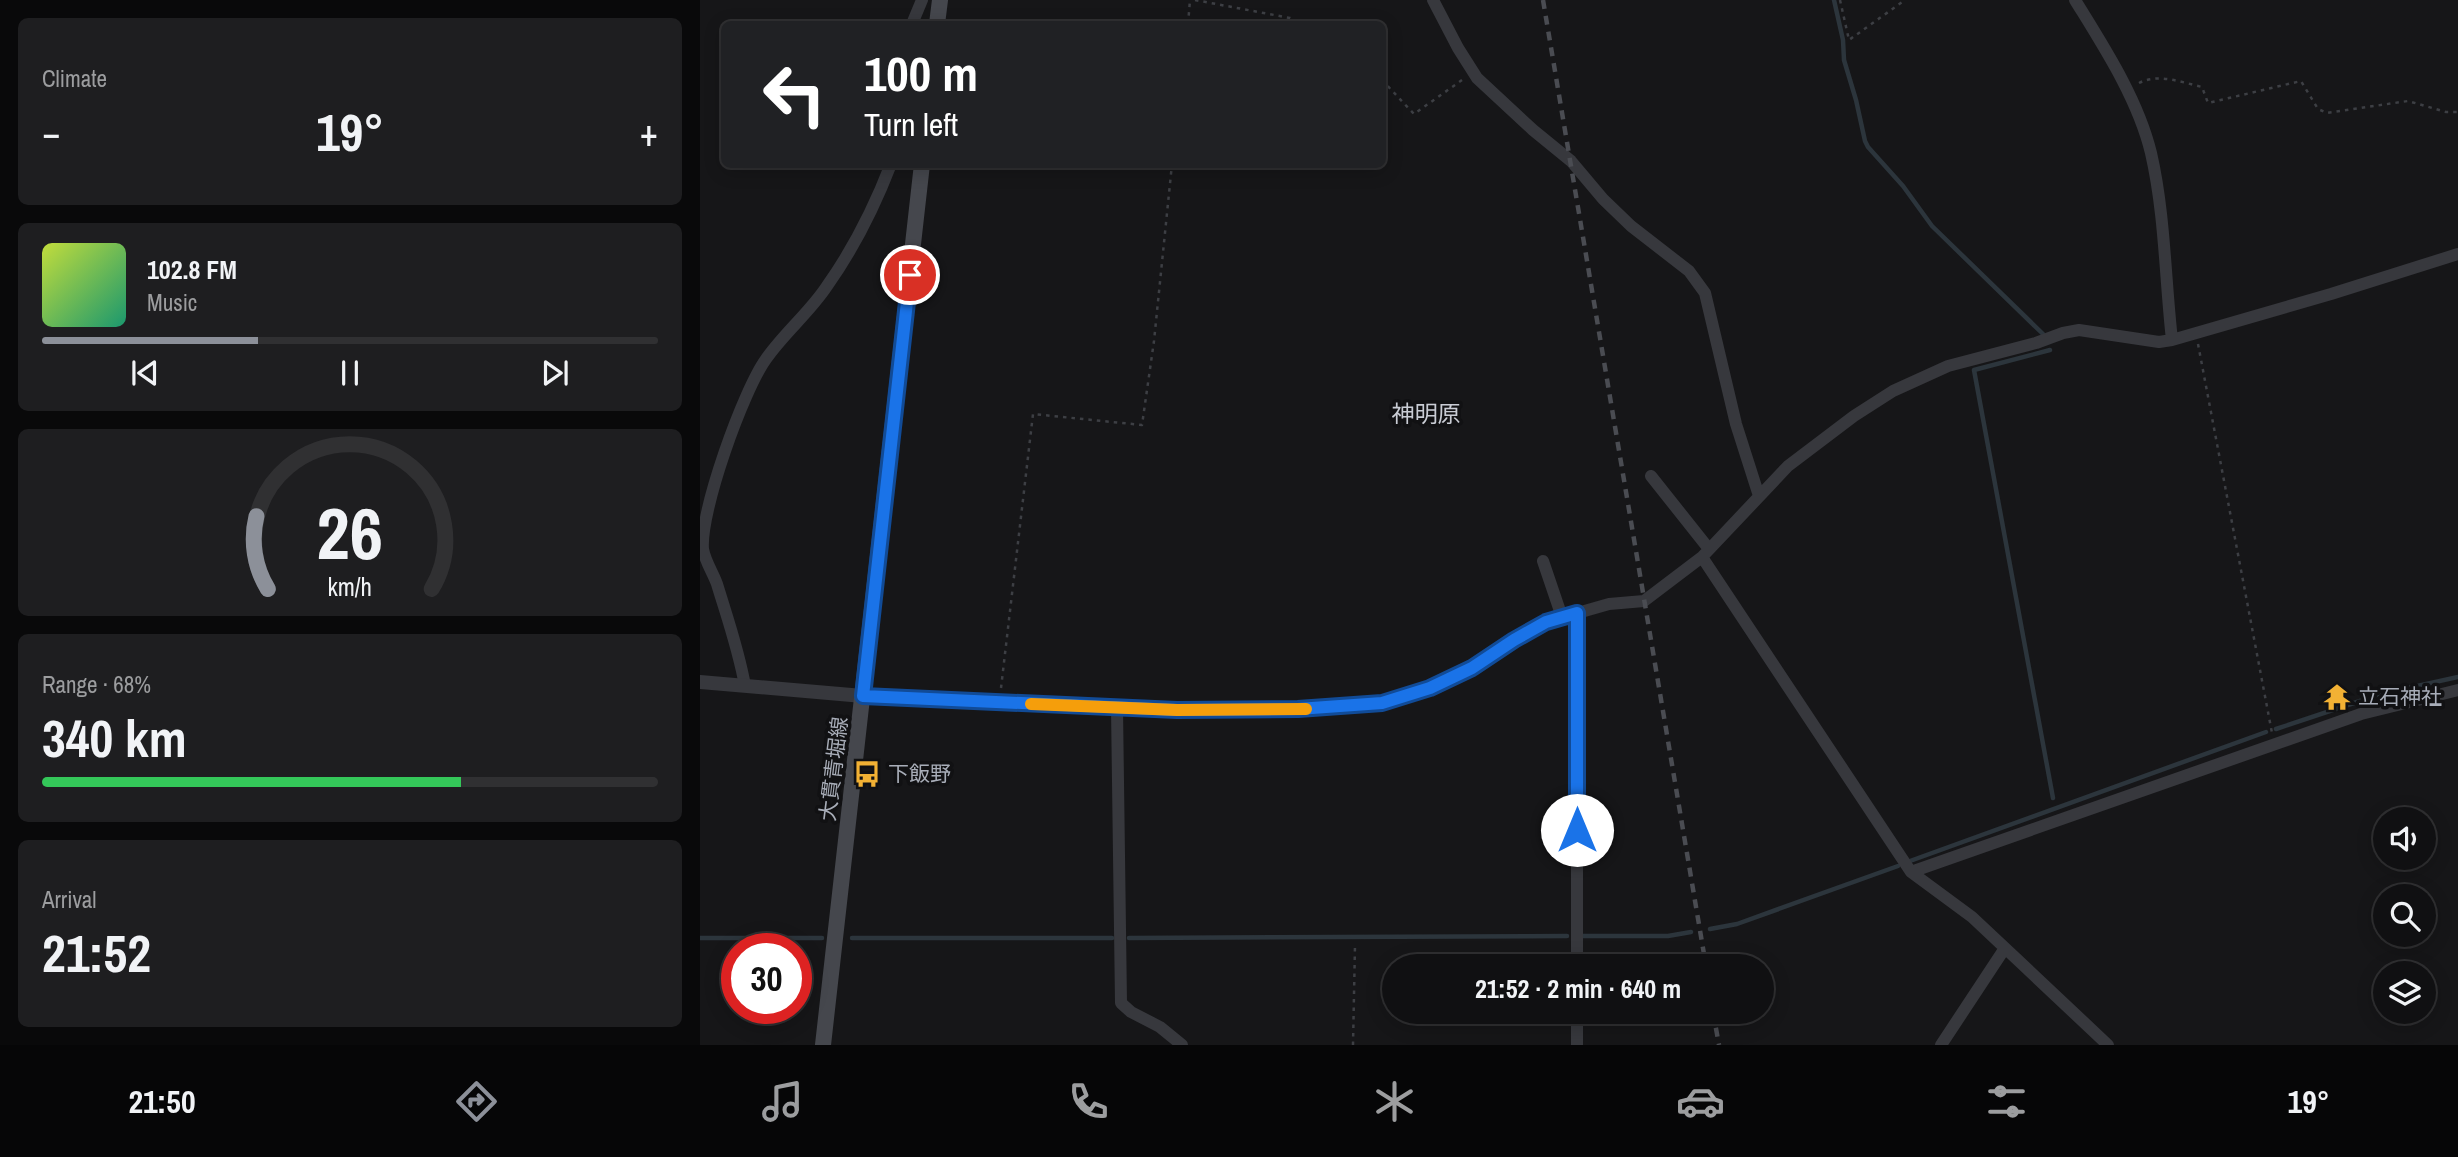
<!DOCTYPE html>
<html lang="en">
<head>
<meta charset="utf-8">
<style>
	:root { --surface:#101012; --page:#1e1e20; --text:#f1f3f6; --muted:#9c9d9f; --line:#303032; --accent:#8c9099 }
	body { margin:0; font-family:"Archivo Narrow","Noto Sans JP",sans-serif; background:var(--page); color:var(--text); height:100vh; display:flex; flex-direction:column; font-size:26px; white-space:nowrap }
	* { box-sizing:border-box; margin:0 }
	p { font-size:23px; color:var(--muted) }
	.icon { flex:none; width:38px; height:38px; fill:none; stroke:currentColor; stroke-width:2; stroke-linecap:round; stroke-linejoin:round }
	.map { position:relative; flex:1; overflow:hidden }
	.details { display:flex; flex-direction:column; gap:18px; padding:18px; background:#09090a; width:700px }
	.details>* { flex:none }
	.banner { position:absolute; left:21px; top:21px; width:665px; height:147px; border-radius:10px; box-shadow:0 4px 18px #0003,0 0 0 2px var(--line); background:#202124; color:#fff; overflow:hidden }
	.fabs { position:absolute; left:1673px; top:807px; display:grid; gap:14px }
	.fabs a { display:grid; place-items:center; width:63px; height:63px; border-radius:50%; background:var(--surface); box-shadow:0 4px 18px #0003,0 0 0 2px var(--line); font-size:35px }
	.speed { position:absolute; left:21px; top:933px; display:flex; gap:14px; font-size:35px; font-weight:700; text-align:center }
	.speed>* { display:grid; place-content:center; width:91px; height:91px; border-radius:50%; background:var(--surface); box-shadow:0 4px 18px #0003,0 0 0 2px var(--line); line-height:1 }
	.speed .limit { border:10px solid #d22; background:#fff; color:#111 }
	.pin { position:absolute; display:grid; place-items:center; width:60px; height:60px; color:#fff; margin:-30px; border:4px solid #fff; border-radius:50%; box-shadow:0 2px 7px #0007 }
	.me { position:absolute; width:77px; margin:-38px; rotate:0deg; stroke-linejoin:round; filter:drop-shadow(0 0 5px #0008) }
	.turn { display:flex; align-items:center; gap:24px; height:147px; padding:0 28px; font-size:32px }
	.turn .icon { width:91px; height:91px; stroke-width:2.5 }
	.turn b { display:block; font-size:49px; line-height:60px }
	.big { font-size:52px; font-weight:800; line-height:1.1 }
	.details .card { flex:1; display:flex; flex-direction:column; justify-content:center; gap:10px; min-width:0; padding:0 24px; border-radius:10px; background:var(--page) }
	.details .dial { align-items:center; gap:0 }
	.dial svg { height:182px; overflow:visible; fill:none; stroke:var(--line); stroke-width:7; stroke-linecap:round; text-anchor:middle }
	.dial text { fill:var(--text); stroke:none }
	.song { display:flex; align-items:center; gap:21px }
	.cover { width:84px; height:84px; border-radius:10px; background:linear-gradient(135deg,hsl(70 70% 55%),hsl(160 70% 35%)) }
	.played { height:7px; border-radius:4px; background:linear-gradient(90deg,var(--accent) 35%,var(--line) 35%) }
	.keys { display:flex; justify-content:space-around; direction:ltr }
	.heat { display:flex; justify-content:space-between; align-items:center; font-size:38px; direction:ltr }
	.charge { height:10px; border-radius:5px; background:linear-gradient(90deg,#34c759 68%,var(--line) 0) }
	.trip { position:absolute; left:682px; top:954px; width:392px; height:70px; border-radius:35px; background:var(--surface); box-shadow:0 4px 18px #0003,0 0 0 2px var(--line); font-weight:800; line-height:70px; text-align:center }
	.menu { display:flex; height:112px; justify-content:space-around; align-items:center; background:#060607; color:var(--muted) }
	.menu .icon { width:49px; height:49px }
	.menu .selected { color:var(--accent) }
	.menu b { font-size:32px; color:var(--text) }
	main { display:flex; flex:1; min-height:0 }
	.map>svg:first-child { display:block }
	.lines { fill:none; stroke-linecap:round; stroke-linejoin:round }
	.stream { stroke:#2c353c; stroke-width:4.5 }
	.path { stroke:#3d3f44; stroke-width:2.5; stroke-dasharray:3.5 5; stroke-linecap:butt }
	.minor { stroke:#37383d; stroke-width:12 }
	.tertiary { stroke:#37383d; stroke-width:14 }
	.secondary { stroke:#45474d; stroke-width:16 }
	.rail { stroke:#4a4c52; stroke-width:4.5; stroke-dasharray:9 7; stroke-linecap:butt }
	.route-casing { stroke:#114b97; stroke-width:18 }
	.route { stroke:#1a73e8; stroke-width:12 }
	.slow { stroke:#f59e0b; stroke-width:12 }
	.labels { text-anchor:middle; stroke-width:7; stroke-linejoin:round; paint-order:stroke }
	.poi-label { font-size:21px; fill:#a8adb8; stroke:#111113; text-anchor:start }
	.street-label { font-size:21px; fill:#a8adb8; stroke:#111113 }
	.neighbourhood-label { font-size:23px; fill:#c9ccd4; stroke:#111113 }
</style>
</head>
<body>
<main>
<section class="details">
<div class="card"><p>Climate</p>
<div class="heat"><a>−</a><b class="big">19°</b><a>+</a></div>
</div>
<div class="card">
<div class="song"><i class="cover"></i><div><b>102.8 FM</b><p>Music</p></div></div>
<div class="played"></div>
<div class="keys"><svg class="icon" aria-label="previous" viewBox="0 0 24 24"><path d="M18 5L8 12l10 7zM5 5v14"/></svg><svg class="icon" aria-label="pause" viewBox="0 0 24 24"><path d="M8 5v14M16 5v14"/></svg><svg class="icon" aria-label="next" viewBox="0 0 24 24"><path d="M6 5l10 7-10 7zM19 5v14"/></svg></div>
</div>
<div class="card dial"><svg viewBox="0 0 100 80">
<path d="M14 69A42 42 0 1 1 86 69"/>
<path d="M14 69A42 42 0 0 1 9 37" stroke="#8c9099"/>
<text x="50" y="56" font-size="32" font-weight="700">26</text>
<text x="50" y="72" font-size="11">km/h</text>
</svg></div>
<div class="card"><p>Range · 68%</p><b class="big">340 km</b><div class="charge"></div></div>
<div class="card"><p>Arrival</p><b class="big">21:52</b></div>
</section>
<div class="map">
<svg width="1758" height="1045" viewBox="0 0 1758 1045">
	<rect width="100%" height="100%" fill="#161618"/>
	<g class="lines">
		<path class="stream" d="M 1134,0 L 1143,40 L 1144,60 L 1156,100 L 1165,141 L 1168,147 L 1203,186 L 1232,226 L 1343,334
			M 1350,350 L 1274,370 L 1353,798
			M 1576,729 L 1681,694 L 1758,677
			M 1210,861 L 1566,732
			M 1010,929 L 1037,924 L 1198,866
			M 882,936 L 968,936 L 991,932
			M 0,938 L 122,938
			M 152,938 L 412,938
			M 429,938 L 867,936"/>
		<path class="path" d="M 495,0 L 590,18 L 604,24
			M 1140,0 L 1149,40 L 1205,0
			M 488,24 L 490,0
			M 682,80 L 714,114 L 762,80
			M 1439,83 C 1458,73 1481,82 1502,87 L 1508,103 L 1601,81 L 1618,109 L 1627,113 L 1708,101 L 1746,112 L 1758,112
			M 1498,344 L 1572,733
			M 301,688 L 333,414 L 442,425 L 454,341 L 472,164
			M 653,1045 L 655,945"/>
		<path class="minor" d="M 733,0 L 758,48 L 777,78 L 833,130 L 871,161 L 903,199 L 931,226 L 989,271 L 1005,293 L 1036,424 L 1059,496
			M 1375,0 C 1404,47 1438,99 1451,153 C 1465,214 1465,278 1472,340
			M 212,24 L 222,0
			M 951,476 L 1009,549
			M 1002,557 L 1211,872 L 1272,917 L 1408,1045
			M 843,561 L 862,617
			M 877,613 L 877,966
			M 45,686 C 39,651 27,617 17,584 C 13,573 5,561 3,549 C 0,511 43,391 66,359 C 84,333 110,312 127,286 C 154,248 174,208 191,164
			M 163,696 L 477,710 L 621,709 L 682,703 L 730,688 L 772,668 L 814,640 L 846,622 L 909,604 L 944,601 L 1002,557 L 1088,466 L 1154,416 L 1193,391 L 1248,366 L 1336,343 L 1363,333 L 1379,330 L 1459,342 L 1472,340 L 1631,294 L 1758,254
			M 417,708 L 421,1003 L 431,1012 L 460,1027 L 482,1045
			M 1211,872 L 1661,714 L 1758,690
			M 877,1012 L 877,1045
			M 1241,1045 L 1305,948"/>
		<path class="tertiary" d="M 0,682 L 163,696"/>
		<path class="secondary" d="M 237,24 L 240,0
			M 123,1045 L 222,164"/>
		<path class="rail" d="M 843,0 L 1006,966
			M 1013,1012 L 1019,1045"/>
	</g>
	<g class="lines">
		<defs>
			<path id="route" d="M 210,275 L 163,696 L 477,710 L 598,709 L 682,703 L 730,688 L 772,668 L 814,640 L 846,622 L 877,613 L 877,830"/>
		</defs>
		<use href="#route" class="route-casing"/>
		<use href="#route" class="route"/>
		<path class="slow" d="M 331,704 L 477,710 L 606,709"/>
	</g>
	<defs>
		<symbol id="temple-bare" viewBox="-9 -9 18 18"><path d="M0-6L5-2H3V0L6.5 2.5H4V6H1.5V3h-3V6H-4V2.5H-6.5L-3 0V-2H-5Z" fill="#f2b134" stroke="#111113" stroke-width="2.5" paint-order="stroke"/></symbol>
		<symbol id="bus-bare" viewBox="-9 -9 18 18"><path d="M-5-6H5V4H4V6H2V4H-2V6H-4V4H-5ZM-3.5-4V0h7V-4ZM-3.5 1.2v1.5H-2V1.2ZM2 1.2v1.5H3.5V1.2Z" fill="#f2b134" stroke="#111113" stroke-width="2.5" paint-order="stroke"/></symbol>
	</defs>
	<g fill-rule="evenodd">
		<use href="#temple-bare" x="1618" y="678" width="38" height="38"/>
		<use href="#bus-bare" x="148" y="755" width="38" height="38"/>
	</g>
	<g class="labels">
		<g class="poi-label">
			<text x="1658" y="704">立石神社</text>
			<text x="188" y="781">下飯野</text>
		</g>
		<g class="street-label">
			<text transform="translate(134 769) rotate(-83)" y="7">大貫青堀線</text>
		</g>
		<g class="neighbourhood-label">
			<text x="726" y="422">神明原</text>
		</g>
	</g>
</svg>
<div class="fabs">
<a><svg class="icon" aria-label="sound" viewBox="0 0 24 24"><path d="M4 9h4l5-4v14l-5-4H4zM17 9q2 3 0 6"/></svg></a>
<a><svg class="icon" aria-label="search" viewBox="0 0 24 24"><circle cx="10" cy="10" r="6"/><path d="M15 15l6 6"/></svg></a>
<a><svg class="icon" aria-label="layers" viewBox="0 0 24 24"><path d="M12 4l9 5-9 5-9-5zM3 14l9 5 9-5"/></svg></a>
</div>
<div class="speed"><div class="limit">30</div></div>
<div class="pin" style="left:210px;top:275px;background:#d93025"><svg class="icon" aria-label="arrive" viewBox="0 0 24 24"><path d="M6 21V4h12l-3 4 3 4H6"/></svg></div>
<svg class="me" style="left:877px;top:830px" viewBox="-20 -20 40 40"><circle r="19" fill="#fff"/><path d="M0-13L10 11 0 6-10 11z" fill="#1a73e8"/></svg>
<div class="trip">21:52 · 2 min · 640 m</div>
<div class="banner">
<div class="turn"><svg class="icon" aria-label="left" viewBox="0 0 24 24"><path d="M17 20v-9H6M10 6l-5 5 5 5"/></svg><div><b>100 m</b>Turn left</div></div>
</div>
</div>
</main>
<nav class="menu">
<b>21:50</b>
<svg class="icon selected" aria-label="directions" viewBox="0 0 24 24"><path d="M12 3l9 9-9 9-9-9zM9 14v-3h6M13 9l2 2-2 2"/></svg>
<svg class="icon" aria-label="music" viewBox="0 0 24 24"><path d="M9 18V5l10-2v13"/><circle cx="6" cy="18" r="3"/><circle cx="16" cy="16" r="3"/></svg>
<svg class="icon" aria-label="phone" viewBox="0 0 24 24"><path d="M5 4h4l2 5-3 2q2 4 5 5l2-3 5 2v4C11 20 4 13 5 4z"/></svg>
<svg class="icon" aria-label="climate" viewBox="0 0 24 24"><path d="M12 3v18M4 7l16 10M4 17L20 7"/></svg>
<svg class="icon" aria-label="car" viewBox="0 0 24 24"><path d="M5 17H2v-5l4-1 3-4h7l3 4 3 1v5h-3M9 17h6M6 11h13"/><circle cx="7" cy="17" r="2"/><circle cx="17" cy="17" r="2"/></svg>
<svg class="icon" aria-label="filters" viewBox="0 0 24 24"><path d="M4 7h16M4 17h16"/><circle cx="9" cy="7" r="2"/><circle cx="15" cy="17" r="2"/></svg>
<b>19°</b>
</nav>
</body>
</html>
